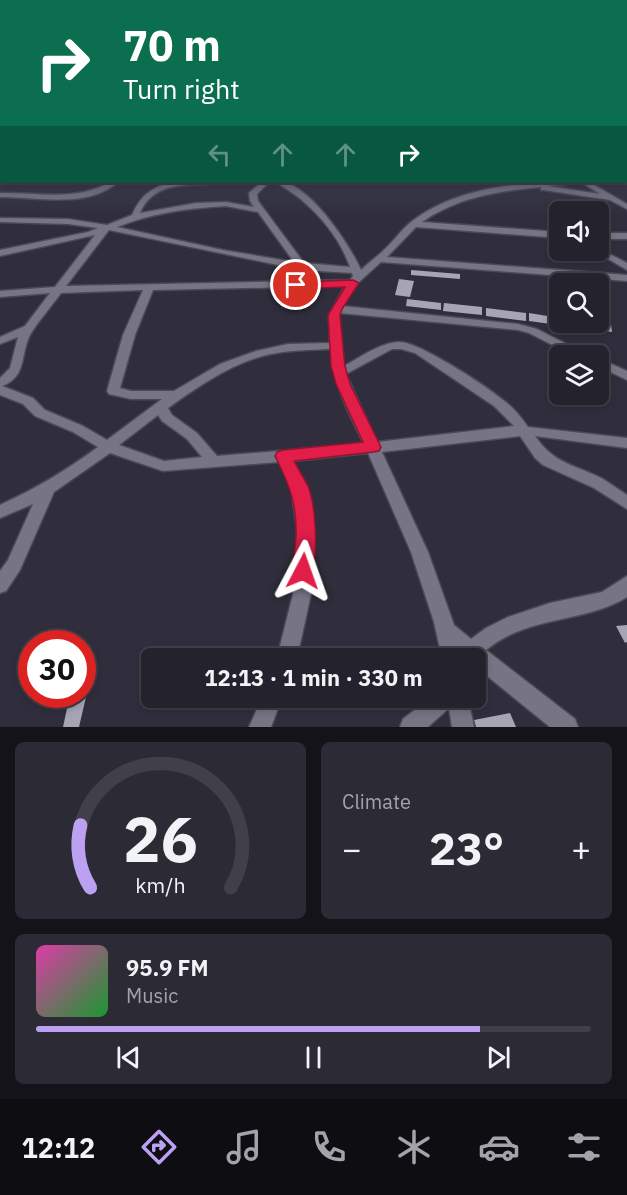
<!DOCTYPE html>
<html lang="en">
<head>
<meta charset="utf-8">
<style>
	:root { --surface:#24222d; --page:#2c2a35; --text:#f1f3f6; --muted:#a3a4aa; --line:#413f49; --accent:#bca0f2 }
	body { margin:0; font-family:"IBM Plex Sans",sans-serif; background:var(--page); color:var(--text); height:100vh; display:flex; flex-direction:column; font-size:22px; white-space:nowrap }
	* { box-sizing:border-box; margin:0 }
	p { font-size:20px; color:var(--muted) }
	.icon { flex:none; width:33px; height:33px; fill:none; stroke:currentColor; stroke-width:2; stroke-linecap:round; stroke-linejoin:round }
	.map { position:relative; height:727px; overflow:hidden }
	.panel { display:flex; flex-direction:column; gap:15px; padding:15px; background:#141319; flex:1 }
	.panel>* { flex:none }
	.guide { position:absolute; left:0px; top:0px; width:627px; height:183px; box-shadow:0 3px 9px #0003,0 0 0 2px var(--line); background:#0b6e4f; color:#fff; overflow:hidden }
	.tools { position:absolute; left:549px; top:201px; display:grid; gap:12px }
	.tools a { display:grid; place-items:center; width:60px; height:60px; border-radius:9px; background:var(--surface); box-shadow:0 3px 9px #0003,0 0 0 2px var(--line); font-size:30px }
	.speed { position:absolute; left:18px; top:630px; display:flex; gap:12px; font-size:30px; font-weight:700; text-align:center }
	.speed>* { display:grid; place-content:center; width:78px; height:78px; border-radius:50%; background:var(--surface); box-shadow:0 3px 9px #0003,0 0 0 2px var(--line); line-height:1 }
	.speed .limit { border:9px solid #d22; background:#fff; color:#111 }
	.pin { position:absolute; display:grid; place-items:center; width:51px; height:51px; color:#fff; margin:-26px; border:3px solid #fff; border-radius:50%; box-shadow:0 2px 6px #0007 }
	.me { position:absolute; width:66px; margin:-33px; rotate:4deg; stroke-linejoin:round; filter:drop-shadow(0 0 4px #0008) }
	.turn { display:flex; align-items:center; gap:21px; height:126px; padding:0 24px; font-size:27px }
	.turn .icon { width:78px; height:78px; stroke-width:2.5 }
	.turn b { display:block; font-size:42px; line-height:51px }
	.lanes { display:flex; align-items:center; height:57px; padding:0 24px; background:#0003; justify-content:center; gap:30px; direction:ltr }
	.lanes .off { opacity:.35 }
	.big { font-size:45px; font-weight:700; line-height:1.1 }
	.panel .card { flex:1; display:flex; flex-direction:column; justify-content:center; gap:9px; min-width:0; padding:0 21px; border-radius:9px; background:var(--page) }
	.panel .dial { align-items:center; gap:0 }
	.dial svg { height:156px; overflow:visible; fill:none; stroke:var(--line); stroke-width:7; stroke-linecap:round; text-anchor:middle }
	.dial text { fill:var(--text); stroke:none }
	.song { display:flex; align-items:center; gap:18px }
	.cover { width:72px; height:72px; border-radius:9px; background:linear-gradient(135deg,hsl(320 70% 55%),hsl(130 70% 35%)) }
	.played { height:6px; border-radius:3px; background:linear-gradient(90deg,var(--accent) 80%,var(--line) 80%) }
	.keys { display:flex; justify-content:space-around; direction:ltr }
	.heat { display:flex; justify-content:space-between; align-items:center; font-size:33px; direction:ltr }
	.panel .tiles { flex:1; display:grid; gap:15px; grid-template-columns:1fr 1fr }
	.card:last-child { grid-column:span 2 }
	.trip { position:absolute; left:141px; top:648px; width:345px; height:60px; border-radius:9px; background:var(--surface); box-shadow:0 3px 9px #0003,0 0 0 2px var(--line); font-weight:700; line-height:60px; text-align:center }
	.tab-bar { display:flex; height:96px; justify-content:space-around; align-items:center; background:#0e0e12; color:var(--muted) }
	.tab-bar .icon { width:42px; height:42px }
	.tab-bar .current { color:var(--accent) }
	.tab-bar b { font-size:27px; color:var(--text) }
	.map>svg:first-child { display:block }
	.building { fill:#a6a5b6 }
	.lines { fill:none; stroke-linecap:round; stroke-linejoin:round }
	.street-casing { stroke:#4b4955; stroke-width:3 }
	.street { fill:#777585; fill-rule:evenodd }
	.route { fill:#e11d48; stroke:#92132f; stroke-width:1.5 }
</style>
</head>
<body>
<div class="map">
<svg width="627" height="727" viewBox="0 0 627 727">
	<rect width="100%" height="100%" fill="#302e3c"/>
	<path class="building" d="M 411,270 L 460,274 L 460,279 L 411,275 Z
		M 399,279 L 414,281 L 410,297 L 395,295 Z
		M 407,299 L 441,303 L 441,310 L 406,306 Z
		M 444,303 L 482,307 L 482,315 L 443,311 Z
		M 486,308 L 526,313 L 526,321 L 486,316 Z
		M 529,313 L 560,318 L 560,322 L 573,322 L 573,327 L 529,321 Z
		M 578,322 L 611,324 L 612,332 L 578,326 Z
		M 627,625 L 627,642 L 625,643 L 616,626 Z
		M 86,697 L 79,727 L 63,727 L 69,699 Z
		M 510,713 L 516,727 L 476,727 L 474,720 Z"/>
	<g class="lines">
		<defs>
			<path id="street" d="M 2,120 L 2,124 L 0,125 L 0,121 Z
				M 0,131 L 2,131 L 2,135 L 0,135 Z
				M 626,146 L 627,146 L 627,151 L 626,151 Z
				M 0,168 L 2,168 L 0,173 Z
				M 626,177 L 627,177 L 627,181 L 626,181 Z
				M 110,182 L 118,182 C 87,209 38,197 0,197 L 0,193 C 37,192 76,202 110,182 Z
				M 179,182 L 212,182 L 208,184 C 181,185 152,184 140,213 L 196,203 L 226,202 L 254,207 L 250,201 L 249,193 L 262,182 L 269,182 L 257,194 L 258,201 L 304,263 L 350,267 C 341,242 324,219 304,202 C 296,194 285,189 277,182 C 307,179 350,245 361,270 C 369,262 377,257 385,249 C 394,241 401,230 411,222 C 454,188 517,182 570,182 L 567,184 L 547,186 L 600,194 L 581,182 L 589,182 L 627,204 L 627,209 L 610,200 L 544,190 L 541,190 L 541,187 C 498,191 458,197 422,222 L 560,232 L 560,238 L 416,227 L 387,257 L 627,275 L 627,281 L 381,262 L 359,282 L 342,306 L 518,324 L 537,329 L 590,356 L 574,356 L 529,333 L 518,330 L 340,313 L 339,315 L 344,366 C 361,357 379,343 399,342 C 418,341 486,386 503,400 C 513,407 521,417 528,427 L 627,438 L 627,448 L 535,436 C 555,465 574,464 603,479 C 611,484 619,490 627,495 L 627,509 L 594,488 L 543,465 L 535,458 L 520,436 L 382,452 L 428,552 L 454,625 L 471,639 L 486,628 L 508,617 L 550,603 L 602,592 L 627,576 L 627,597 C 584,624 530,614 486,650 L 575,719 L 578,727 L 550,727 L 476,667 L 476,658 L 442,658 L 434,622 L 411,552 L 368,453 L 293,461 L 307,487 L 314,535 L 311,594 L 297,658 L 277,658 L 293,594 L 298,535 L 291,487 L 279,462 L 163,471 L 110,453 L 54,492 L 20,570 L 6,591 L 0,593 L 0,571 L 8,560 L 33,504 L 0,518 L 0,505 C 35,489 67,470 98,447 L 73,432 L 35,416 L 23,404 L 0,395 L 0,378 L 10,368 L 18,337 L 0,344 L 0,337 L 25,326 L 50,293 L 0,297 L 0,291 L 55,287 L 95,235 L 0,256 L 0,250 L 88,232 L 98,228 L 68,224 L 0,222 L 0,218 L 68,219 L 107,225 L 132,215 C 141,194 155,184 179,182 ZM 226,206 L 258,212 L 294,262 L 223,250 L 117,227 C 152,213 189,208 226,206 ZM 109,230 L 302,270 L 352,273 L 353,276 L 350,280 L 66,286 ZM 345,286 L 329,315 L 330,343 L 288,344 L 256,351 L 220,364 L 174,391 L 131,391 L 120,388 L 135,335 L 153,290 ZM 143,290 L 123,335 L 107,391 L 109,394 L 131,399 L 162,399 L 107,440 L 83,426 L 45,410 L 33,398 L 2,386 C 27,377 20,355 30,335 C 39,320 51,307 61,293 ZM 331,349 C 333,384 349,413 364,444 L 217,456 L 197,433 L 172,415 L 168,408 C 199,386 233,362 271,354 C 290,350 311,350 331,349 ZM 392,349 L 401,349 L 415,353 L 494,406 L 514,426 L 377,442 L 346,374 ZM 158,415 L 162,421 L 187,439 L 202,457 L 164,461 L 119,445 Z
				M 598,233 L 627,233 L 627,239 L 598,239 Z
				M 598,248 L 627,263 L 627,270 L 593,250 L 598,250 Z
				M 598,358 L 627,371 L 627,380 L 598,366 Z
				M 262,698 L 282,698 L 271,727 L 249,727 Z
				M 430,698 L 468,698 L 474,727 L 452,727 L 449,708 L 428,727 L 400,727 L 403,719 Z"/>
		</defs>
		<use href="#street" class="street-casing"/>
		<use href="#street" class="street"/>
	</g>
	<linearGradient id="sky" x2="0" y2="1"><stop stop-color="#1a1921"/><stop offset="0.53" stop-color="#484c61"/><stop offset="1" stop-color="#484c61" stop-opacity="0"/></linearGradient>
	<rect width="627" height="217" fill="url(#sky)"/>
	<path class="route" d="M 353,280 L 359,283 L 342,309 L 340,315 L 345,366 L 350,384 L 381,447 L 379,451 L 373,452 L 294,461 C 298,469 304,478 308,486 C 316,506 319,558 310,577 L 303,580 L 296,577 C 290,565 296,549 296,536 C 297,503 289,484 275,456 L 277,452 L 283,450 L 363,442 L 336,384 L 331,366 L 328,315 L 345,287 L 296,289 L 290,285 L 296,282 Z"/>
</svg>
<div class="tools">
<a><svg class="icon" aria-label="sound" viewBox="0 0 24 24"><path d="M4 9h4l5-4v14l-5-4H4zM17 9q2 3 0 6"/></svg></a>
<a><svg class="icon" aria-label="search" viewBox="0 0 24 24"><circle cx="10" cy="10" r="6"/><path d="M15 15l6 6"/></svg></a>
<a><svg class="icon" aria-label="layers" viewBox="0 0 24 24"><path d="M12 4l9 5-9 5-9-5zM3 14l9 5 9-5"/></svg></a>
</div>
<div class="speed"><div class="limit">30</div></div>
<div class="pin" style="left:296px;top:285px;background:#d93025"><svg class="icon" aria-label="arrive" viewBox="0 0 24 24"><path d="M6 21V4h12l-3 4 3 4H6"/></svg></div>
<svg class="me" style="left:303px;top:571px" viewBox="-20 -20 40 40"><path d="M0-17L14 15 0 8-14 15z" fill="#e11d48" stroke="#fff" stroke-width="4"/></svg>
<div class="trip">12:13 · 1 min · 330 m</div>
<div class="guide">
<div class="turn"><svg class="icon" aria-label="right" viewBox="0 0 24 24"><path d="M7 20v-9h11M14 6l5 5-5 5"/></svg><div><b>70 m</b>Turn right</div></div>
<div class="lanes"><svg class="icon off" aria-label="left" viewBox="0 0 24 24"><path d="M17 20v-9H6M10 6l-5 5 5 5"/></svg><svg class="icon off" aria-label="ahead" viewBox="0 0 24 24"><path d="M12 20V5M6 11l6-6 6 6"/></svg><svg class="icon off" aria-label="ahead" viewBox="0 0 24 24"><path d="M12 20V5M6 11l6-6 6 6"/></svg><svg class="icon" aria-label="right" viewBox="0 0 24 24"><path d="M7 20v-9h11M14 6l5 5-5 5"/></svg></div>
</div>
</div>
<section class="panel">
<div class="tiles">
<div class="card dial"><svg viewBox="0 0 100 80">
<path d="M14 69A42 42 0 1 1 86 69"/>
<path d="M14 69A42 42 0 0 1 9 37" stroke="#bca0f2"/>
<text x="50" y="56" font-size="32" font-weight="700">26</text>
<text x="50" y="72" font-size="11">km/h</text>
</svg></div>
<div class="card"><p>Climate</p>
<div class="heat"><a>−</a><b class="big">23°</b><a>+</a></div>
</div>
<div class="card">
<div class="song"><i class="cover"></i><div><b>95.9 FM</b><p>Music</p></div></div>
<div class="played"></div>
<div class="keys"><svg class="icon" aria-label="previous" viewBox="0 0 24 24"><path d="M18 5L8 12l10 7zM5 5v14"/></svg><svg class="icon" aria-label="pause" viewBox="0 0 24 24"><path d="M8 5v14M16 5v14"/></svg><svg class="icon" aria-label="next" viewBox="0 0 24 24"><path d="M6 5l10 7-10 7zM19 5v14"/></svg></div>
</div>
</div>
</section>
<nav class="tab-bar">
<b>12:12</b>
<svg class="icon current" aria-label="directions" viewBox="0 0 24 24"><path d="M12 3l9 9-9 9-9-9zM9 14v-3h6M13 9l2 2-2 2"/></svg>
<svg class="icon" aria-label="music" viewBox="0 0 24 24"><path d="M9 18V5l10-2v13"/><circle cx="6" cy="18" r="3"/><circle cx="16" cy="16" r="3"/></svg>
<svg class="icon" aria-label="phone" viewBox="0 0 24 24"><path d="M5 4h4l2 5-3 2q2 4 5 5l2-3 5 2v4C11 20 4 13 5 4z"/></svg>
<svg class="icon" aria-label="climate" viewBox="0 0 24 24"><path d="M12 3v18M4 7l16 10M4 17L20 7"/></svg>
<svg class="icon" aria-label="car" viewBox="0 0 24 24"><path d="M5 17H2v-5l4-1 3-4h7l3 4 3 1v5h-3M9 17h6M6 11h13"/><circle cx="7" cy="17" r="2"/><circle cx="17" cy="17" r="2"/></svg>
<svg class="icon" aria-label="filters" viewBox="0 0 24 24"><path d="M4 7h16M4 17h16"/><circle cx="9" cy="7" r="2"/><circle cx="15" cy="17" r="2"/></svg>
</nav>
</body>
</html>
